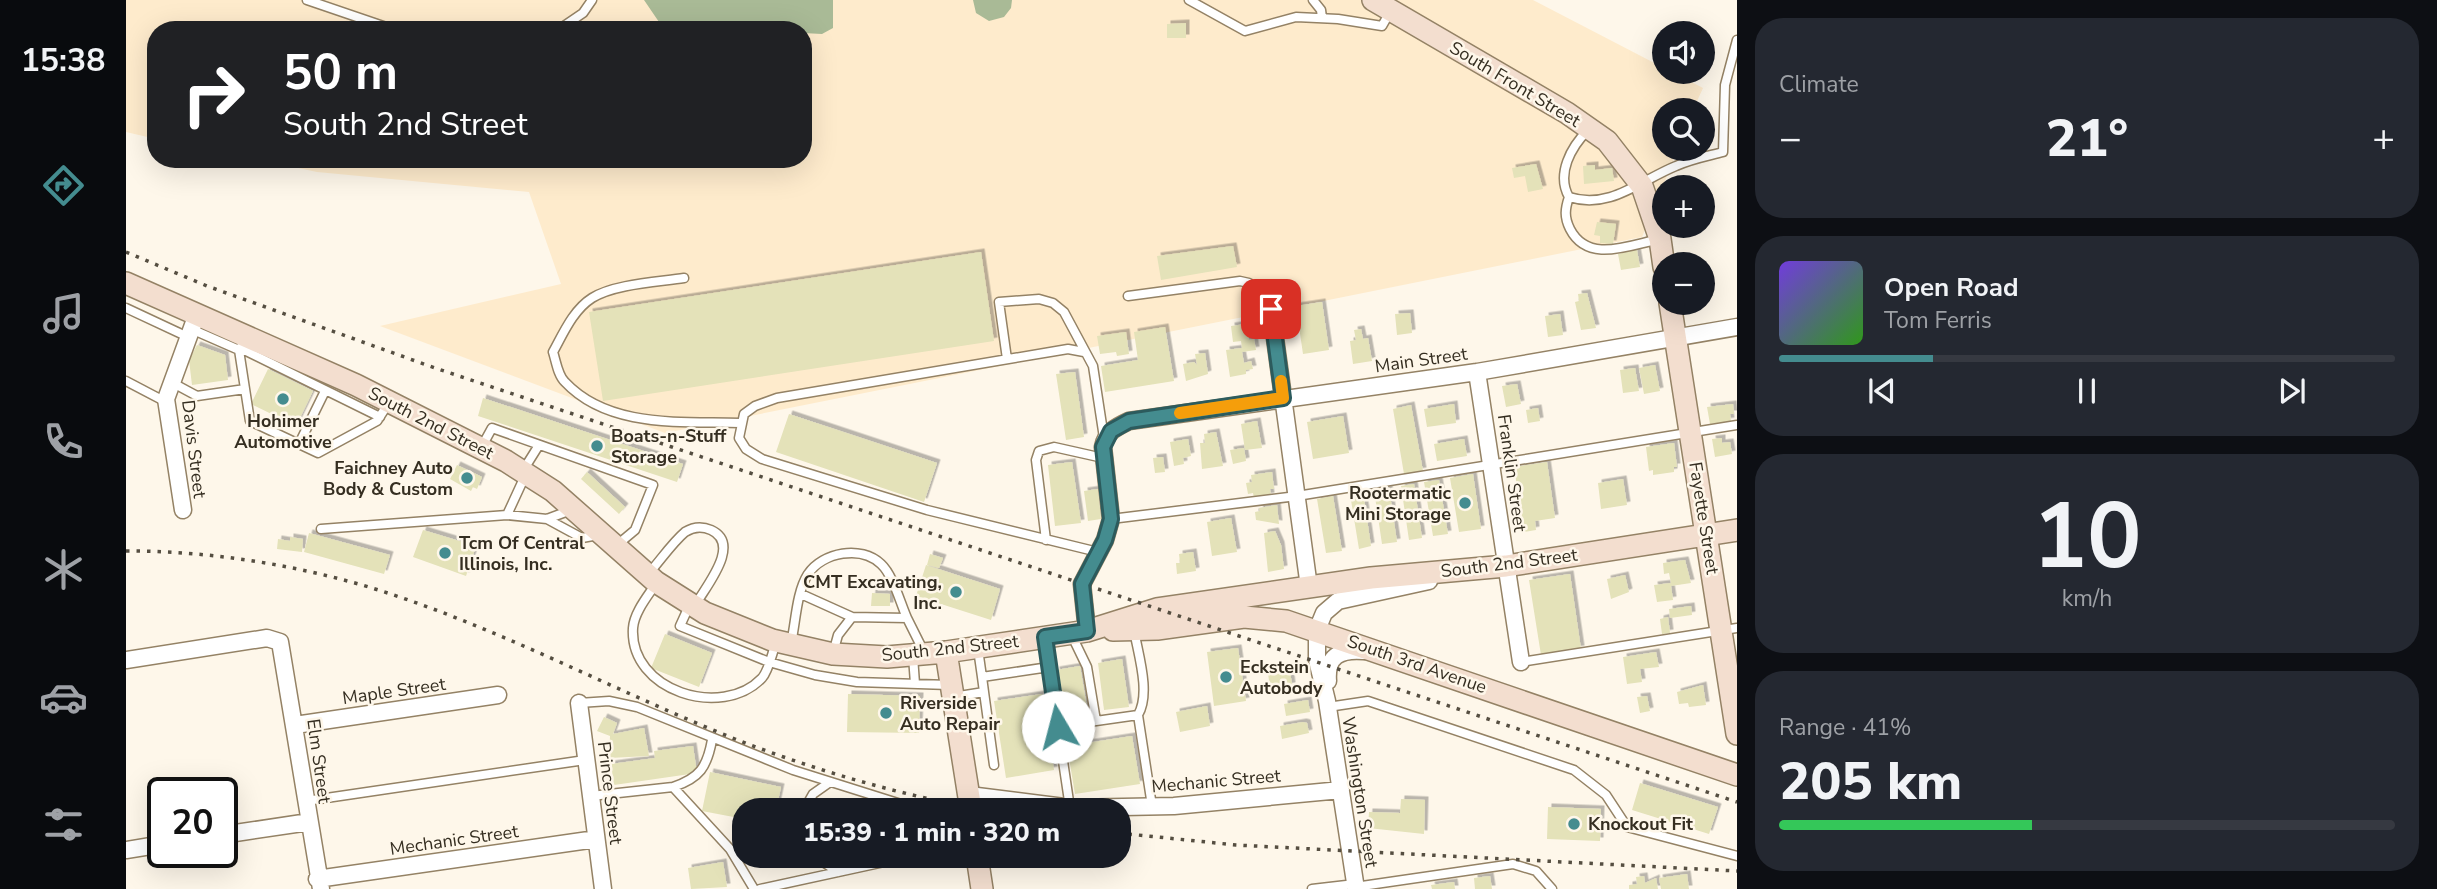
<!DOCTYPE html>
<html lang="en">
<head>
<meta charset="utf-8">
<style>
	:root { --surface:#171b24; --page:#242831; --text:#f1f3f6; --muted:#9ea1a6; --line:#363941; --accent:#448c8f }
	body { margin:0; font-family:"Nunito Sans",sans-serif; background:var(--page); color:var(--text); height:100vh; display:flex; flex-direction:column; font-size:26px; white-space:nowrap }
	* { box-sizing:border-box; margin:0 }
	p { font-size:23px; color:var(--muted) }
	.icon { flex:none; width:38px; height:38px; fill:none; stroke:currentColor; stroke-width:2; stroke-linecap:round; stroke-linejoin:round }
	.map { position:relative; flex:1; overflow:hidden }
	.details { display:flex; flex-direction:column; gap:18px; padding:18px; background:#0d0f14; width:700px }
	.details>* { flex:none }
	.banner { position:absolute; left:21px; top:21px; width:665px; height:147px; border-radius:28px; box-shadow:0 7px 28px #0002; background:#202124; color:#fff; overflow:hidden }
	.fabs { position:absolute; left:1526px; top:21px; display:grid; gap:14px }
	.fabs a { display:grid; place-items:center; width:63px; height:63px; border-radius:50%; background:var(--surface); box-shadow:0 7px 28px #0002; font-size:35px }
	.speed { position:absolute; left:21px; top:777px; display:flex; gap:14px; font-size:35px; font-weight:700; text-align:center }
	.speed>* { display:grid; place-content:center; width:91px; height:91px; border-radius:50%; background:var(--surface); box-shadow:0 7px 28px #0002; line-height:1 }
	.speed .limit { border:4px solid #111; border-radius:10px; background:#fff; color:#111 }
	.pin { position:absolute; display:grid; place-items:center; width:60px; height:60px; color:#fff; margin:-30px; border-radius:14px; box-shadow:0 4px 10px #0006 }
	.me { position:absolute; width:77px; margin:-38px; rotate:352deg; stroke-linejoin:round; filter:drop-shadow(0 0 5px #0008) }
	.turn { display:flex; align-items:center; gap:24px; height:147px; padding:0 21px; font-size:32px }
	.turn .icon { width:91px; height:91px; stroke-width:2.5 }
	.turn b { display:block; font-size:49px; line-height:60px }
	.big { font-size:52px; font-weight:800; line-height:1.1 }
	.details .tile { flex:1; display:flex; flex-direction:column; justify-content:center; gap:10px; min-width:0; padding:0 24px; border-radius:28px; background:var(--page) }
	.details .dial { align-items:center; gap:0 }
	.dial b { font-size:91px; line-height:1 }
	.song { display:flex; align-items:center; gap:21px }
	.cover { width:84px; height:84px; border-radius:10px; background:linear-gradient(135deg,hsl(260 70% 55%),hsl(110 70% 35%)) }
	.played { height:7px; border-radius:4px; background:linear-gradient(90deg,var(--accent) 25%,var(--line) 25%) }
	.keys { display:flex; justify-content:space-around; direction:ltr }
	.heat { display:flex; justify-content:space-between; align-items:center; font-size:38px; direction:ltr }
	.charge { height:10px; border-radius:5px; background:linear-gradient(90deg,#34c759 41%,var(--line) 0) }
	.trip { position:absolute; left:606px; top:798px; width:399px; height:70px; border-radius:28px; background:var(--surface); box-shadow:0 7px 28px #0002; font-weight:800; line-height:70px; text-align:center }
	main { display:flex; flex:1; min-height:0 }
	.menu { display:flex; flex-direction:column; width:126px; justify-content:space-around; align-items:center; background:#090b0e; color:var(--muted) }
	.menu .icon { width:49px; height:49px }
	.menu .active { color:var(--accent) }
	.menu b { font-size:32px; color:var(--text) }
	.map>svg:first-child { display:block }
	.built { fill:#feebcc }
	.water { fill:#a9ba96 }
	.building { fill:#e4e2b9; filter:url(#shadow) }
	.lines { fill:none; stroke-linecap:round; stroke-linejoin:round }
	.lane-casing { stroke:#948265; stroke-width:11 }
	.street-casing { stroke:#948265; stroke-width:19 }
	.secondary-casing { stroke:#948265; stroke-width:24 }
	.lane { stroke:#fff; stroke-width:8 }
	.street { stroke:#fff; stroke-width:16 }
	.secondary { stroke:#f3decf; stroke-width:21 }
	.rail { stroke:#554e41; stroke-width:3.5; stroke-dasharray:3.5 7; stroke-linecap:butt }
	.route-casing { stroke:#2c5b5d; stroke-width:18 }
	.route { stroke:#448c8f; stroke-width:12 }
	.slow { stroke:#f59e0b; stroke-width:12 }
	.poi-dot { fill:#448c8f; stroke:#fef7ea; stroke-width:2.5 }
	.labels { text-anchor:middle; stroke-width:5; stroke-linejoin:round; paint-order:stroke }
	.street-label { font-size:18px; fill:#352e21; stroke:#fef7ea }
	.poi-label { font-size:18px; font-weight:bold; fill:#352e21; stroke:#fef7ea; text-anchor:start }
</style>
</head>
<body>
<main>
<nav class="menu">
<b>15:38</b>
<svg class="icon active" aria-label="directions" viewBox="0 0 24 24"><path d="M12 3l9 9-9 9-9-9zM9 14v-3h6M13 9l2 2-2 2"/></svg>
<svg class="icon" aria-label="music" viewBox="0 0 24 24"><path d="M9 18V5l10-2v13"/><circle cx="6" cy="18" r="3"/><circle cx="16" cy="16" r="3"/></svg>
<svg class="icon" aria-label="phone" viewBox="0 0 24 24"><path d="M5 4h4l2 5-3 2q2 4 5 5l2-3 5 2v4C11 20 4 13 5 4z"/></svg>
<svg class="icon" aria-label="climate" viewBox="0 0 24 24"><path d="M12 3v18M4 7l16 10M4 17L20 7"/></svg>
<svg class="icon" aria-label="car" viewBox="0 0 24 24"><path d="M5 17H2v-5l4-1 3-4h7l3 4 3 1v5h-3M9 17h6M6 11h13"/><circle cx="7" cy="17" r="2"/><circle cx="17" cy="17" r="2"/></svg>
<svg class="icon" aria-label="filters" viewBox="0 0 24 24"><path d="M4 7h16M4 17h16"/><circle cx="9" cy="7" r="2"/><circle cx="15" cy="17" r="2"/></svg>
</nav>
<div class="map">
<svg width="1611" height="889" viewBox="0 0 1611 889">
	<defs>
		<filter id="shadow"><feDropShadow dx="3.5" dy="-3.5" stdDeviation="0" flood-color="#0004"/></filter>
	</defs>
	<rect width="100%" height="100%" fill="#fef7ea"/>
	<path class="built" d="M 0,0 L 1407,0 L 1538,68 L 1538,72 L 1546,72 L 1577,88 L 1567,110 L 1538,110 L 1538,149 L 1552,149 L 1516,237 L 539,433 L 254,326 L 435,284 L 403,192 L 191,172 L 130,159 L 677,159 L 677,30 L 30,30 L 30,139 L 0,132 Z"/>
	<path class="water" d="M 518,0 L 707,0 L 707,28 L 696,34 L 677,33 L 677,30 L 533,22 Z
		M 847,0 L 886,0 L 885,8 L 878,17 L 863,21 L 850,13 Z"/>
	<path class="building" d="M 1060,23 L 1060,38 L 1041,38 L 1041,24 Z
		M 1410,164 L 1417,189 L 1402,192 L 1399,176 L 1388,178 L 1386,168 Z
		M 1469,165 L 1469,170 L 1486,168 L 1488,181 L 1458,184 L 1457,166 Z
		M 1471,222 L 1490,224 L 1487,244 L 1474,243 L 1474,236 L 1468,235 Z
		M 1107,246 L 1111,267 L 1035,280 L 1031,256 Z
		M 1511,250 L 1514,267 L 1495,270 L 1492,254 Z
		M 855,252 L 868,341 L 477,401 L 463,312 Z
		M 1461,293 L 1470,328 L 1455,330 L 1449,302 L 1453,301 L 1452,294 Z
		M 1196,302 L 1203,350 L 1177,354 L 1170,306 Z
		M 1284,313 L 1286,333 L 1271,335 L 1269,314 Z
		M 1434,314 L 1437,335 L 1422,337 L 1419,316 Z
		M 1120,324 L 1123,340 L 1128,339 L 1130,350 L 1116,352 L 1118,363 L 1125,361 L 1127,369 L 1120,370 L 1120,374 L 1104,377 L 1100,350 L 1116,348 L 1115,341 L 1107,342 L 1105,326 Z
		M 1039,327 L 1048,381 L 979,392 L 975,366 L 1012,360 L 1008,332 Z
		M 1235,329 L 1237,339 L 1242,338 L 1246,361 L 1227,364 L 1224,341 L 1230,340 L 1228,330 Z
		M 1000,332 L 1003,354 L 991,356 L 990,352 L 974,354 L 971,336 Z
		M 71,345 L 99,355 L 102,380 L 66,385 L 63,360 Z
		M 1079,353 L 1082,374 L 1060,381 L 1057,364 L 1068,362 L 1071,365 L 1069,354 Z
		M 1529,365 L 1534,391 L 1518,394 L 1513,368 Z
		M 1509,368 L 1513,391 L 1497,393 L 1494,370 Z
		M 142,369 L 187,391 L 170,426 L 125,404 Z
		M 949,372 L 958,437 L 940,440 L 930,374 Z
		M 1391,384 L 1395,404 L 1380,407 L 1376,386 Z
		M 357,398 L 557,464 L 551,482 L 352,416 Z
		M 1328,404 L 1330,423 L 1301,427 L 1298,409 Z
		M 1607,404 L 1608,414 L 1604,414 L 1605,421 L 1584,424 L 1581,407 Z
		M 1285,405 L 1297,471 L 1278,474 L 1267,409 Z
		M 1412,408 L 1414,421 L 1402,423 L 1400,410 Z
		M 663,414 L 811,463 L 798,502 L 650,452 Z
		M 1217,416 L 1223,453 L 1187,459 L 1181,422 Z
		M 1131,421 L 1136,448 L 1119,450 L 1115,424 Z
		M 1090,432 L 1097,466 L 1076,469 L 1074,443 L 1079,443 L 1078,434 Z
		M 1596,438 L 1596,443 L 1604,442 L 1606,454 L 1589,457 L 1586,439 Z
		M 1062,439 L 1065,456 L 1057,458 L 1058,464 L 1048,466 L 1044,442 Z
		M 1338,439 L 1341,456 L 1311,461 L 1308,444 Z
		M 1548,443 L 1551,467 L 1548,467 L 1548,472 L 1527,475 L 1527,470 L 1523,471 L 1520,447 Z
		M 1118,448 L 1120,461 L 1107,464 L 1104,450 Z
		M 1037,457 L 1039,472 L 1029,473 L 1027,458 Z
		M 946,462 L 955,523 L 929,526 L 922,465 Z
		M 1421,462 L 1429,518 L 1409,521 L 1410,530 L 1398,532 L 1388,467 Z
		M 331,465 L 356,477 L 351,489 L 347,487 L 345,491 L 324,479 Z
		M 461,472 L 499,507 L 493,514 L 455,479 Z
		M 1146,472 L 1148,489 L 1144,489 L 1145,496 L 1128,498 L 1127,493 L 1122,494 L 1120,483 L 1126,482 L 1125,475 Z
		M 1347,474 L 1355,529 L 1333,532 L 1324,478 Z
		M 1497,479 L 1501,505 L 1475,509 L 1472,483 Z
		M 1313,480 L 1322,534 L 1307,536 L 1298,482 Z
		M 1288,484 L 1296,538 L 1283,540 L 1275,486 Z
		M 1263,488 L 1271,542 L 1256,544 L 1248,490 Z
		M 972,489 L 975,519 L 962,521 L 958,491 Z
		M 1237,492 L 1245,546 L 1233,549 L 1224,494 Z
		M 1207,496 L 1216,551 L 1200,553 L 1191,499 Z
		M 1151,505 L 1153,524 L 1130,520 L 1129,512 L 1134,511 L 1133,508 Z
		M 1105,518 L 1111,552 L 1086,556 L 1081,522 Z
		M 297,530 L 350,546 L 340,576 L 287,557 Z
		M 1149,531 L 1155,545 L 1158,569 L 1142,572 L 1138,533 Z
		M 183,533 L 264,555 L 258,574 L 178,552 Z
		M 164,537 L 177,539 L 176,552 L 151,549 L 152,539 L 164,541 Z
		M 1067,552 L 1070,571 L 1051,574 L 1050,563 L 1054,563 L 1053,554 Z
		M 804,554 L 817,558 L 813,568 L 801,565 Z
		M 1559,560 L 1565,583 L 1545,586 L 1547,600 L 1531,602 L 1528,585 L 1545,583 L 1543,573 L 1538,574 L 1537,563 Z
		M 800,565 L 874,589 L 865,620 L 790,596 Z
		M 1444,574 L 1455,649 L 1415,655 L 1403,580 Z
		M 1499,575 L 1503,592 L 1485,599 L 1481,579 Z
		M 746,593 L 764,594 L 764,606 L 745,606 Z
		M 1565,606 L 1566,615 L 1544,618 L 1543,609 Z
		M 1542,617 L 1544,633 L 1536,634 L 1534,619 Z
		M 539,634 L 586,653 L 573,687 L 525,668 Z
		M 1112,648 L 1120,701 L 1088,706 L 1081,652 Z
		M 1530,652 L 1533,667 L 1514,669 L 1516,682 L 1501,684 L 1497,657 Z
		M 996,659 L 1003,707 L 978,710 L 972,663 Z
		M 954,666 L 962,714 L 938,718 L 930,670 Z
		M 1164,670 L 1166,686 L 1144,689 L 1142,673 Z
		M 1577,685 L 1580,705 L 1563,707 L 1562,703 L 1553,704 L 1551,692 Z
		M 722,694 L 794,696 L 793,733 L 721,732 Z
		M 916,694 L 928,770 L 880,778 L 868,701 Z
		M 1521,696 L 1524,711 L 1514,713 L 1511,697 Z
		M 1182,700 L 1184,712 L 1160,716 L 1158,704 Z
		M 1081,706 L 1084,726 L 1054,732 L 1050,712 Z
		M 478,717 L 491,723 L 487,734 L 518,728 L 523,756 L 483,758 L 484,736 L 471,731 Z
		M 1177,722 L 1181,723 L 1183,733 L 1156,739 L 1154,726 Z
		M 1006,736 L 1014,784 L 949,794 L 941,746 Z
		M 567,746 L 571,773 L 488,785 L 485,764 L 529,758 L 528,751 Z
		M 584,772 L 655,787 L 650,810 L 618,810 L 618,819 L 576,811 Z
		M 1514,783 L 1592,807 L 1583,834 L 1506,810 Z
		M 1275,799 L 1299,800 L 1298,834 L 1242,828 L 1243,812 L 1274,813 Z
		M 1422,807 L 1475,809 L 1474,841 L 1421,839 Z
		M 597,862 L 601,887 L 565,889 L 562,868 Z
		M 1561,874 L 1563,889 L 1535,889 L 1533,878 Z
		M 1364,876 L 1366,889 L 1349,889 L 1348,878 Z
		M 1518,876 L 1519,883 L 1530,878 L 1532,889 L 1503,889 L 1503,885 L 1511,884 L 1510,877 Z
		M 1328,882 L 1329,889 L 1306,889 L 1305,885 Z"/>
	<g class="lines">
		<defs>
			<path id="lane" d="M 181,0 L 269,30
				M 1063,0 L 1119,31 L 1170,17 L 1212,19 L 1256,26 L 1264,12
				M 1187,0 L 1195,10 L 1196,18
				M 432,30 L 457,13 L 466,0
				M 1462,130 C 1445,147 1430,174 1443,197 C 1484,210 1515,180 1550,166 C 1565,159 1582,156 1597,152 L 1599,85 L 1611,40
				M 1443,197 C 1439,209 1438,217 1444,229 C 1462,264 1503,245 1534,239
				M 558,278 C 532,282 488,284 466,298 C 447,310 437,334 427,352 C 430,361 432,376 439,382 C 483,429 557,421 614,423
				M 1002,296 L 1114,281 L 1123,283 L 1138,295
				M 0,308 L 62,337
				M 65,329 L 113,350 L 124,421 L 192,453 L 251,421 L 262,404
				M 114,348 L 254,417
				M 958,352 L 942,349 L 651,398 L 629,406 L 618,414 L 613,438 L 620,449 L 636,459 L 801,510 L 972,552
				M 881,359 L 873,302 L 913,299 L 927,303 L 938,312 L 967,366 L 978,438
				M 0,381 L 40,402
				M 45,382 L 71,396 L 119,389
				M 173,444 L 199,391
				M 355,448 L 366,428 L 527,485 L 509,530 L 491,545
				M 398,469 L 413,445
				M 381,515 L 421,519 L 445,510
				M 421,519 L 456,538 L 472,535
				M 985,519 L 1171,496 L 1611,425
				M 195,529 L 381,515 L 399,476
				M 920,540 L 910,460 L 913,451 L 928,447 L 977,458
				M 523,573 C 534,561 546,543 559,532 C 567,527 576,526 585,530 C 616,544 580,586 570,604
				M 529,585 C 521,597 508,613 507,628 C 503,691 596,720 636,678 C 643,670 646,653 650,643
				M 675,594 L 726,617
				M 564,604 L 554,626 L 643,662 L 689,675 L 731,682 L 823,685
				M 665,643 C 670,622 670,593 682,574 C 697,552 735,545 755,564 C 767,575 774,602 781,618
				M 852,649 L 856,677
				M 707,653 L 712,635 L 726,617 L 781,618 L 798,652
				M 787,656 L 789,684
				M 1395,662 L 1611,628
				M 923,667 L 944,808
				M 858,692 L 868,765
				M 827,697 L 858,692 L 856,677 L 923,667 L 919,637
				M 453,703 L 483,701 L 511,707 L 667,770 L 794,810
				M 1202,707 L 1242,701 L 1448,770 L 1480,795 L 1501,827 L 1611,856
				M 1012,715 L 1026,806
				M 970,721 L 1012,715 C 1025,693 1012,654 1008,630
				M 932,727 L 970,721 L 961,667 L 946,636
				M 547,787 C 574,778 581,767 586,740
				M 465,796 L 547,787 L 604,849 L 628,889
				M 180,801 L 459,760
				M 678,810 L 687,794 L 704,782
				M 688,856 L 712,872
				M 1229,887 L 1387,864 L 1410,871 L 1426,889
				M 634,889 L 786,856
				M 1186,889 L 1229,884"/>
			<path id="street" d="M 1138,295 L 1145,309 L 1183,587
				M 1351,372 L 1395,662
				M 57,510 L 40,399 L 71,314
				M 961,631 L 956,584 L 979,540 L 985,519 L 977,447 C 980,432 990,427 1003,421 L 1351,372 L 1611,327
				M 0,660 L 141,638 L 154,642 L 195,889
				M 1202,681 C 1200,656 1214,649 1238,651
				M 453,703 L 477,889
				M 169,725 L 372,695
				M 843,795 L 946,808 L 1048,806 L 1215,790
				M 96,835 L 183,822
				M 0,850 L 37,844
				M 191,879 L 470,839
				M 1230,889 L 1201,701 L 1191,660 L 1191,630 L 1198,613 L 1212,601 L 1303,581"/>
			<path id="secondary" d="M 1247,0 L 1441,113 L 1481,141 L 1516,186 L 1534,239 L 1538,267
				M 0,283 L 230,385 L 380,461 L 427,491 L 530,582 L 579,613 L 646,640 L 707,654 L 761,657 L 820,652 L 961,631 L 1031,609 L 1245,578 L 1380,566 L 1611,530
				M 1544,303 L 1611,734
				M 987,630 L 1031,629 L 1118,617 L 1160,621 L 1611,775
				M 820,652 L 845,810
				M 851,856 L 856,889"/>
		</defs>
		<use href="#lane" class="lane-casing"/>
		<use href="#street" class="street-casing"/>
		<use href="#secondary" class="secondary-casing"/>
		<use href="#lane" class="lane"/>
		<use href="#street" class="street"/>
		<use href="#secondary" class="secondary"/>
		<path class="rail" d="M 0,252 L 81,286 L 309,368 L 1611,802
			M 0,551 C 80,551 159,563 236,585 C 364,623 484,689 609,739 C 688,770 774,795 858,810
			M 992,833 L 1110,845 L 1611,871"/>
	</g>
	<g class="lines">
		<defs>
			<path id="route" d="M 932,727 L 919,637 L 961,631 L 956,584 L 979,540 L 985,519 L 977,447 L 985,431 L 1003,421 L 1157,398 L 1145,309"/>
		</defs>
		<use href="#route" class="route-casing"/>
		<use href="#route" class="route"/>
		<path class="slow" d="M 1054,413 L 1157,398 L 1155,381"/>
	</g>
	<g class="poi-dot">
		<circle cx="157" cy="399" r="7"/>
		<circle cx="471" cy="446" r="7"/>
		<circle cx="341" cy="478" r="7"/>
		<circle cx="1339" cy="503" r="7"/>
		<circle cx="319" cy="553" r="7"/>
		<circle cx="830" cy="592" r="7"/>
		<circle cx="1100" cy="677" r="7"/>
		<circle cx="760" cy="713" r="7"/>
		<circle cx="1448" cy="824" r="7"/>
	</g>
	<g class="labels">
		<g class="street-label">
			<text transform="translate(1389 84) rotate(31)" y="6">South Front Street</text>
			<text transform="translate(1295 360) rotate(-8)" y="6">Main Street</text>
			<text transform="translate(305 423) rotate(27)" y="6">South 2nd Street</text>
			<text transform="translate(68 449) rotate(83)" y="6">Davis Street</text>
			<text transform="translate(1386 473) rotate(82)" y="6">Franklin Street</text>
			<text transform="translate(1578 518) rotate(81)" y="6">Fayette Street</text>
			<text transform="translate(1383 563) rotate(-7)" y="6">South 2nd Street</text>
			<text transform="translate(824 648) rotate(-6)" y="6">South 2nd Street</text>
			<text transform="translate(1291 664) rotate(19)" y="6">South 3rd Avenue</text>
			<text transform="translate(268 691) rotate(-8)" y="6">Maple Street</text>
			<text transform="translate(193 761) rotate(82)" y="6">Elm Street</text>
			<text transform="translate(1090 781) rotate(-5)" y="6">Mechanic Street</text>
			<text transform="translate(1234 792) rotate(81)" y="6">Washington Street</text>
			<text transform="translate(484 793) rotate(83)" y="6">Prince Street</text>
			<text transform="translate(328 840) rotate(-8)" y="6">Mechanic Street</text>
		</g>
		<g class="poi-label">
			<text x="157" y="427" text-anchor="middle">Hohimer<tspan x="157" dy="21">Automotive</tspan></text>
			<text x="485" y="442">Boats-n-Stuff<tspan x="485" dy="21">Storage</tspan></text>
			<text x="327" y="474" text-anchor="end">Faichney Auto<tspan x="327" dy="21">Body &amp; Custom</tspan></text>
			<text x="1325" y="499" text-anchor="end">Rootermatic<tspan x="1325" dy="21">Mini Storage</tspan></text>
			<text x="333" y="549">Tcm Of Central<tspan x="333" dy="21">Illinois, Inc.</tspan></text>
			<text x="816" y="588" text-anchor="end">CMT Excavating,<tspan x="816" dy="21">Inc.</tspan></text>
			<text x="1114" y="673">Eckstein<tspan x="1114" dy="21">Autobody</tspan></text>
			<text x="774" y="709">Riverside<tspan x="774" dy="21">Auto Repair</tspan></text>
			<text x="1462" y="830">Knockout Fit</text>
		</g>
	</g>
</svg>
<div class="fabs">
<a><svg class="icon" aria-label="sound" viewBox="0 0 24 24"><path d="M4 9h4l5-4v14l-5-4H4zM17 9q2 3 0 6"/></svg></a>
<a><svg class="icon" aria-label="search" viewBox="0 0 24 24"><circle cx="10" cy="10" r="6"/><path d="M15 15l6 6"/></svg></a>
<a>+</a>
<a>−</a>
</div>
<div class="speed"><div class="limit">20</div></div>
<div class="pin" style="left:1145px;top:309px;background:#d93025"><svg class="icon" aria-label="arrive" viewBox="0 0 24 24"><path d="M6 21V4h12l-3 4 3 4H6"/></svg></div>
<svg class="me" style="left:932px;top:727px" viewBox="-20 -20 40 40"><circle r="19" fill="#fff"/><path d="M0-13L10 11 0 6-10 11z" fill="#448c8f"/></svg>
<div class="trip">15:39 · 1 min · 320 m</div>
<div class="banner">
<div class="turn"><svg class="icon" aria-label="right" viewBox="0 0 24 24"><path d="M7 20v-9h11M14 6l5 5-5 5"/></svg><div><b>50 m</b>South 2nd Street</div></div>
</div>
</div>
<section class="details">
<div class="tile"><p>Climate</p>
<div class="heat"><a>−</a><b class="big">21°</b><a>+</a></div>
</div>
<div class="tile">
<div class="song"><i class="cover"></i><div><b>Open Road</b><p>Tom Ferris</p></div></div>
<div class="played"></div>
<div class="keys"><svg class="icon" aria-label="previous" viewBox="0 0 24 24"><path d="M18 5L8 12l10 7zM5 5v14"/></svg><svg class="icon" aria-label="pause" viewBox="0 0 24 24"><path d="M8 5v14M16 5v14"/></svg><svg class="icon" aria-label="next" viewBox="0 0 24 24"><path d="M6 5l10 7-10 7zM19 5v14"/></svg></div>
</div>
<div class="tile dial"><b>10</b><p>km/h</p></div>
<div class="tile"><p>Range · 41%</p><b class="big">205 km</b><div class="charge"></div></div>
</section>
</main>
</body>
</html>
